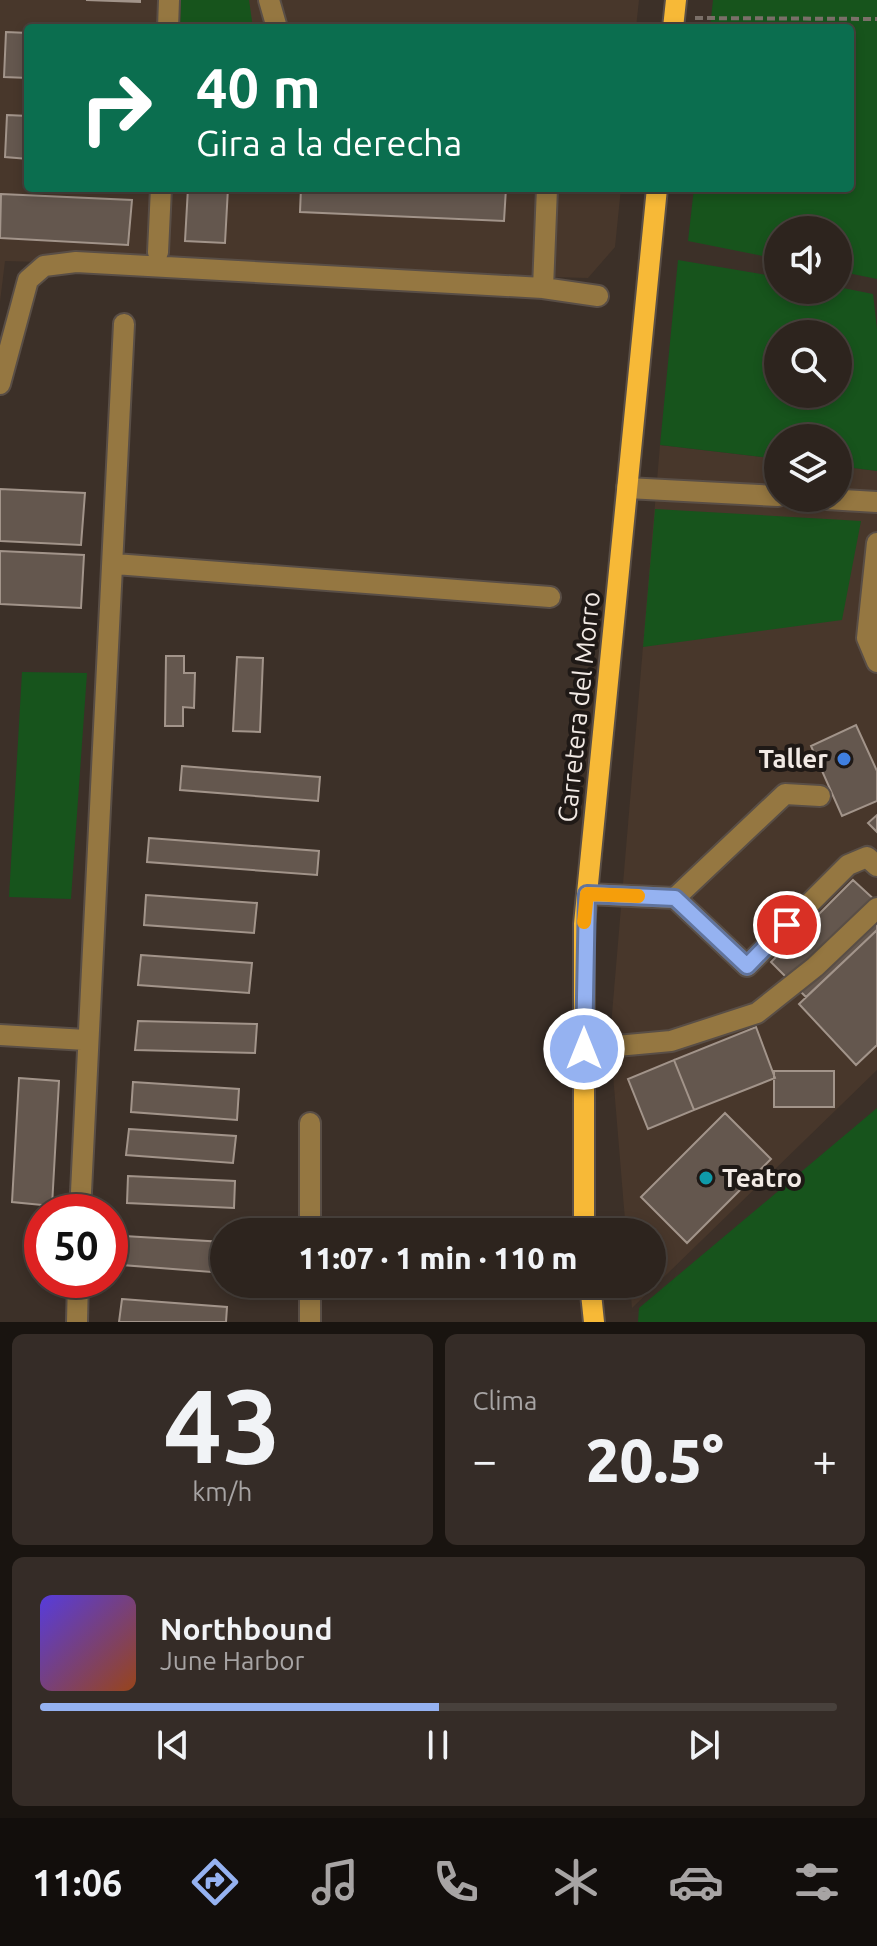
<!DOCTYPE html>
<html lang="es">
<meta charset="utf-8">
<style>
:root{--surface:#2d241e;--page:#352c27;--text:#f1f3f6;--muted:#a7a4a4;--line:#48413c;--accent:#95b2f1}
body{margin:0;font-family:Ubuntu,sans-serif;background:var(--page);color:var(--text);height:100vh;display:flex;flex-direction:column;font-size:30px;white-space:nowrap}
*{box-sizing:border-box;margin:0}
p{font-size:26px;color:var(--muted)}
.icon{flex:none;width:44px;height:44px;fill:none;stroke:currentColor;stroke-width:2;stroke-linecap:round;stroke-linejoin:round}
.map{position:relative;height:1322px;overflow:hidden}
.details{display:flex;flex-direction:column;gap:12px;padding:12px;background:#191410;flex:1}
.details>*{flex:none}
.hud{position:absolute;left:24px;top:24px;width:830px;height:168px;border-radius:8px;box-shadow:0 4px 12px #0003,0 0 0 2px var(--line);background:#0b6e4f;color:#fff;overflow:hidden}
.buttons{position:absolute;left:764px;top:216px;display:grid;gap:16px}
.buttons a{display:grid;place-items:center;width:88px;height:88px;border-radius:50%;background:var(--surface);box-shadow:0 4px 12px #0003,0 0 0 2px var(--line);font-size:40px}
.speed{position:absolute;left:24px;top:1194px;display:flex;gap:16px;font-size:40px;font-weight:700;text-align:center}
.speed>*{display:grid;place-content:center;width:104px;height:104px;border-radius:50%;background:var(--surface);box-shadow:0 4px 12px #0003,0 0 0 2px var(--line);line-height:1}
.speed .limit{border:12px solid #d22;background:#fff;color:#111}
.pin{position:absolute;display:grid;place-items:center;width:68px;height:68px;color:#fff;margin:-34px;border:4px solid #fff;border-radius:50%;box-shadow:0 2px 8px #0007}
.me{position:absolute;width:88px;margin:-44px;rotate:0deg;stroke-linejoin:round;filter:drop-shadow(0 0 6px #0008)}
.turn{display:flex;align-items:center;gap:28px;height:168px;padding:0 40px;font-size:36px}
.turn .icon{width:104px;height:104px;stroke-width:2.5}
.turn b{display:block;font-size:56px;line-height:68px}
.big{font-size:60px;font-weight:800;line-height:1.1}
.details .card{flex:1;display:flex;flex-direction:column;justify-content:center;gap:12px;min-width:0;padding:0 28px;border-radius:12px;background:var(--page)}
.details .dial{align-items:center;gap:0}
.dial b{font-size:104px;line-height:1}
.song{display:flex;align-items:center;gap:24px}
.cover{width:96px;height:96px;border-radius:12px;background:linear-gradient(135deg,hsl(250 70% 55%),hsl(20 70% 35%))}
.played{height:8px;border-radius:4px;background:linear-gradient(90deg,var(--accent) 50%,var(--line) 50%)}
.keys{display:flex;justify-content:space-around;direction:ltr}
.heat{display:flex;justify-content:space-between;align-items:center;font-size:44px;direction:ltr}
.details .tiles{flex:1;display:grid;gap:12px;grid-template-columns:1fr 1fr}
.card:last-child{grid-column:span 2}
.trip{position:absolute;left:210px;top:1218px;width:456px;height:80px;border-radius:40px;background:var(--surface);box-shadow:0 4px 12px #0003,0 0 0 2px var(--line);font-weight:800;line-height:80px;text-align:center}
.tab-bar{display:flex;height:128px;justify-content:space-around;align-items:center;background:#120e0c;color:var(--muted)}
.tab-bar .icon{width:56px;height:56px}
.tab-bar .selected{color:var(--accent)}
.tab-bar b{font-size:36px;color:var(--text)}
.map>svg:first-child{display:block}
</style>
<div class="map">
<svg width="877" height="1322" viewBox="0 0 877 1322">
<rect width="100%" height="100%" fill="#3c3028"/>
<path fill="#48372b" d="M0 0H639L636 28H28V188H621L615 247 588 278 5 261 0 302Z
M660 445 778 459V498H838V466L877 471V1070L632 1308 630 1284H652V1232H626L610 1038Z"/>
<path fill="#17541c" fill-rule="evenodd" d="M181 0H249L253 28H180Z
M713 0H877V279L838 271V230H778V259L688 241 694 188H850V28H710Z
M678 260 778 277V290L838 287 873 294 877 329V471L838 466V438H778V459L660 445ZM838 334V394H778V334Z
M655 509 861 521 842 620 643 647Z
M22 672 87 673 71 899 9 897Z
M877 1108V1322H638L639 1308Z"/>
<path fill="#64574e" stroke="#a2948a" stroke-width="2" d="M86 0H140V2Z
M6 32 28 33V78L4 77Z
M7 115 28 116V159L5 157Z
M188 188H228L225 243 185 241Z
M301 188H506L504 221 300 212Z
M1 194 132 200 128 245 0 238Z
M0 489 85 493 81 545 0 541Z
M0 551 84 555 81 608 0 604Z
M166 656H184V673H195L194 708 183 707V726H165Z
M237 657 263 658 260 732 233 731Z
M856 725 877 771V801L842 816 811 746Z
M182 766 320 777 318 801 180 790Z
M877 815V832L868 823Z
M149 838 319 851 317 875 147 862Z
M853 880 877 902V930L806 997 771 962Z
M146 895 257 903 254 933 144 925Z
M877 930V1045L856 1065 799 1004Z
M141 955 252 963 249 993 138 985Z
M138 1021 257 1024 255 1053 135 1050Z
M756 1027 775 1078 694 1110 674 1060Z
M674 1060 694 1110 648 1129 628 1079Z
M774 1071H834V1107H774Z
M19 1078 59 1081 52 1206 12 1202Z
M133 1082 239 1089 237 1120 131 1112Z
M725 1113 771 1159 687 1243 641 1197Z
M129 1129 236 1136 233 1163 126 1155Z
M128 1176 235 1181 234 1208 127 1203Z
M124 1236 224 1242V1273L122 1265Z
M122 1299 227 1307 226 1322H119Z"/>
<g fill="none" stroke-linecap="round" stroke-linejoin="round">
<g stroke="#594e46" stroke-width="24">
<path id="minor" d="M269 0 277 28
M168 28 169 0
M158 252 161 188
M543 288 547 188
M0 384 28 280 44 266 76 262 543 288 598 296
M627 488 778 496
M809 498 877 502
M877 543 867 638 877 662
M115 564 550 597
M820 796 785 794 675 898 747 966 848 865 867 857 877 866
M587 894 675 898
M0 1035 86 1040
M584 1049 671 1041 757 1013 815 967 877 908
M310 1123V1232
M80 1212 124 324
M310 1284V1322
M77 1322 78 1280"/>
</g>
<g stroke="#594e46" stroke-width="24">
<path id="major" d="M673 28 676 0
M584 1232V924L657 188
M590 1284 594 1322"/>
</g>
<path stroke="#7b7069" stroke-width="4" stroke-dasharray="8 4" stroke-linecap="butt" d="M695 18 877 19"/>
<use href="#minor" stroke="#957741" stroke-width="20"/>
<use href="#major" stroke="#f7b937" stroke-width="20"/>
</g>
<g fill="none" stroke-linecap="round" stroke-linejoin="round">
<g stroke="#61749d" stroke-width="20">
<path id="route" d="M584 1049 587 894 675 898 747 966 787 925"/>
</g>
<use href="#route" stroke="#95b2f1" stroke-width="14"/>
<path stroke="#f59e0b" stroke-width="14" d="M584 922 587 894 638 896"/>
</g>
<circle fill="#3f7fe0" stroke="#1f1916" stroke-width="3" cx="844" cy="759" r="8"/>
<circle fill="#0f9aa8" stroke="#1f1916" stroke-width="3" cx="706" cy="1178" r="8"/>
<g text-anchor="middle" stroke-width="8" stroke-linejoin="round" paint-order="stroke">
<g font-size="26" fill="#f2eae5" stroke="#1f1916">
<text transform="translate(579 707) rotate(-84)" y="9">Carretera del Morro</text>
</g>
<g font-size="26" font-weight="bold" fill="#f2eae5" stroke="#1f1916" text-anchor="end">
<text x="828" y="768">Taller</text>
<text x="722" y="1187" text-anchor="start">Teatro</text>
</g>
</g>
</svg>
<div class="buttons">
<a><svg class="icon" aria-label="sound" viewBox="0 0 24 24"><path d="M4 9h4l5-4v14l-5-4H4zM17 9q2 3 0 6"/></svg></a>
<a><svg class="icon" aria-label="search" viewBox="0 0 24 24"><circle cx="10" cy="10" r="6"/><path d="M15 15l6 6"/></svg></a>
<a><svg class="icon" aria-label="layers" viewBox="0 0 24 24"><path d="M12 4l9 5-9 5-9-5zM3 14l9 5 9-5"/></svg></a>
</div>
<div class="speed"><div class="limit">50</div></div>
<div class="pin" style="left:787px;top:925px;background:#d93025"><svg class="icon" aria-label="arrive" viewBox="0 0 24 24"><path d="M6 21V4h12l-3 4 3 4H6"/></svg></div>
<svg class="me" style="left:584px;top:1049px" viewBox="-20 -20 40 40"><circle r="17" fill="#95b2f1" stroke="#fff" stroke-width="3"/><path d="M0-11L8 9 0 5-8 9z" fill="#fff"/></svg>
<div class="trip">11:07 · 1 min · 110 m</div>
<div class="hud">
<div class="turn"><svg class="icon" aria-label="right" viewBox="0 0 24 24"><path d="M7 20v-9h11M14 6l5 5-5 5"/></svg><div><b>40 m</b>Gira a la derecha</div></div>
</div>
</div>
<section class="details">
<div class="tiles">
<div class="card dial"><b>43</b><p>km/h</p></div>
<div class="card"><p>Clima</p>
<div class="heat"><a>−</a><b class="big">20.5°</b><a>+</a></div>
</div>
<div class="card">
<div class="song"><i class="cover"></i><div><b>Northbound</b><p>June Harbor</p></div></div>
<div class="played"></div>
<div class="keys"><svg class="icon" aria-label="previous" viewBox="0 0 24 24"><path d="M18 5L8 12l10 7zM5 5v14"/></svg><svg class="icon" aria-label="pause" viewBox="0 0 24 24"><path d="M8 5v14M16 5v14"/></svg><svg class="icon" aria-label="next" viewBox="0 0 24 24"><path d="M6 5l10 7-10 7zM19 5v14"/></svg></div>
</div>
</div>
</section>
<nav class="tab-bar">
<b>11:06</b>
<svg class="icon selected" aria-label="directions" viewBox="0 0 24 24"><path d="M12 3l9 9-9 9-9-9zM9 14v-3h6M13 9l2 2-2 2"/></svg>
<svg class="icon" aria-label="music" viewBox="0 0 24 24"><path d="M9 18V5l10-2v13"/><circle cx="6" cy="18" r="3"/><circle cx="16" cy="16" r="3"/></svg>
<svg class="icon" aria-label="phone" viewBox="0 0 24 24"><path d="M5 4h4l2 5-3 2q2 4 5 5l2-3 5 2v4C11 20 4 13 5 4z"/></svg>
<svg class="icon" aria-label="climate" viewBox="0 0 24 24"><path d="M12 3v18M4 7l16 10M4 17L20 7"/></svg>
<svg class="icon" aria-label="car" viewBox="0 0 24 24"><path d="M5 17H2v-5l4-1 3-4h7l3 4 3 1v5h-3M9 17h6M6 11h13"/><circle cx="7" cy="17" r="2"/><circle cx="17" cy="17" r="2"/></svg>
<svg class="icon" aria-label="filters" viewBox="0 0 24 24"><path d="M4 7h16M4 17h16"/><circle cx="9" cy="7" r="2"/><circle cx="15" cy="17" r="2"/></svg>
</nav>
